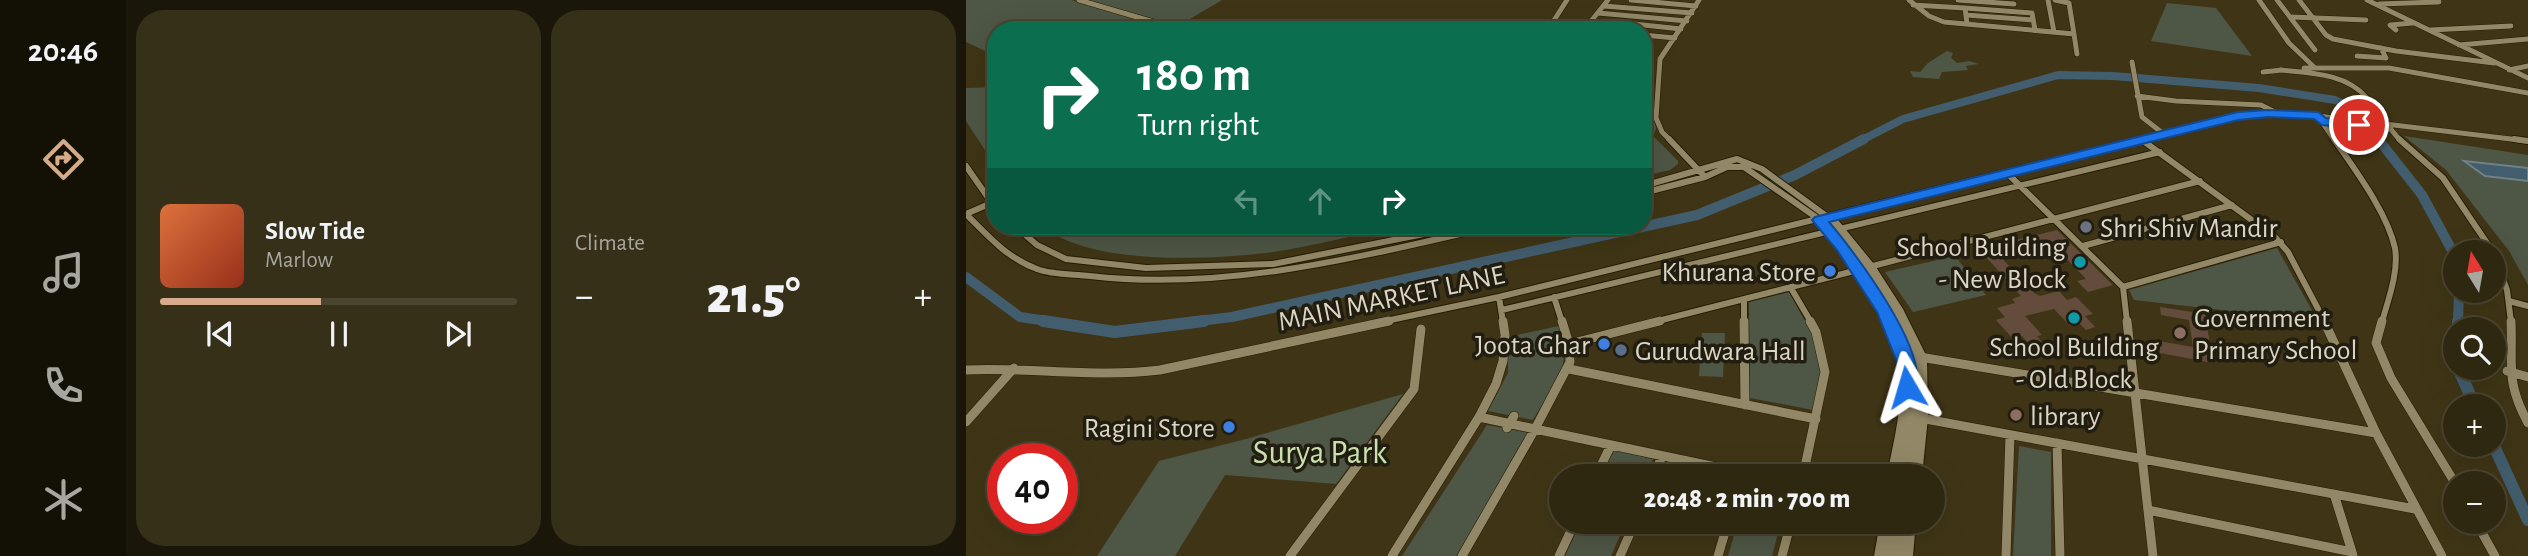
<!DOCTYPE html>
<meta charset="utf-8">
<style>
:root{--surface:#2f2810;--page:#373019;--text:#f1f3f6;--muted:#a7a69f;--line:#4a4430;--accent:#d6ab8b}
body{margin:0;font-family:"Alegreya Sans",sans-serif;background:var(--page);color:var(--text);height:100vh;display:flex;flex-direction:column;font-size:26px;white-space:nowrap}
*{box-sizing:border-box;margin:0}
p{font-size:23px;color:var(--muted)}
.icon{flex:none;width:38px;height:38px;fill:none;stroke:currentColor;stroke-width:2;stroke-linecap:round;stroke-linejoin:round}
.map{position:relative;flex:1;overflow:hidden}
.sheet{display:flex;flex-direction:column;gap:10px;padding:10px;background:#1a1609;width:840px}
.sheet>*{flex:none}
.guide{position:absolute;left:21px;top:21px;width:665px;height:214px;border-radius:28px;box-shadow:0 7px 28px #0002,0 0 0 2px var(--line);background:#0b6e4f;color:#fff;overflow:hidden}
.needle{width:46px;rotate:349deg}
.buttons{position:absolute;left:1477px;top:240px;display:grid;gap:14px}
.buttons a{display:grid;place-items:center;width:63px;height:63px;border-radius:50%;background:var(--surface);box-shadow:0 7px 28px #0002,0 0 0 2px var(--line);font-size:35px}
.speed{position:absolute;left:21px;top:443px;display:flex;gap:14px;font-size:35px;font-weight:700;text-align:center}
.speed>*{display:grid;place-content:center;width:91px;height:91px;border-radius:50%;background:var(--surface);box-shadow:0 7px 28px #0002,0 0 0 2px var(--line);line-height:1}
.speed .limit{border:10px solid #d22;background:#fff;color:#111}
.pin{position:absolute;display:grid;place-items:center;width:60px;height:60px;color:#fff;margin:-30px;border:4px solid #fff;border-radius:50%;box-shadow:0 2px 7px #0007}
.me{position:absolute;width:77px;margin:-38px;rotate:353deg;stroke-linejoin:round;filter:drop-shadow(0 0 5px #0008)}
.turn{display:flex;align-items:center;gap:24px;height:147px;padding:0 35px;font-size:32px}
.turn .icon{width:91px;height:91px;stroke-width:2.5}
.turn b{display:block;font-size:49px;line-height:60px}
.lanes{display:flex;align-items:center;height:66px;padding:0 35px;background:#0003;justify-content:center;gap:35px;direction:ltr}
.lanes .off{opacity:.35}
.big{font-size:52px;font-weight:800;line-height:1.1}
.sheet .widget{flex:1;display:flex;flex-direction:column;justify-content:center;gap:10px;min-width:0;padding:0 24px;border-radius:28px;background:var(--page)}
.song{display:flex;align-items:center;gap:21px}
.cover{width:84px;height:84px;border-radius:10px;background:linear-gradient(135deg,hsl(20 70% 55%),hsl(10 70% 35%))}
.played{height:7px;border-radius:4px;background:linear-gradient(90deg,var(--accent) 45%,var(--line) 45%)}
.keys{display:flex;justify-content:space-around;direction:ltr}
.heat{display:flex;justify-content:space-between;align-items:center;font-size:38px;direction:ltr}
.sheet .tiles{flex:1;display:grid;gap:10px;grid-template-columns:repeat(2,1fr)}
.trip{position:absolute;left:583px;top:464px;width:396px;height:70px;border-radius:35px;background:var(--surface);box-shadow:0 7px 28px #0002,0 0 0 2px var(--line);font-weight:800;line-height:70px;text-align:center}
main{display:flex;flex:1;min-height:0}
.menu{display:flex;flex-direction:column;width:126px;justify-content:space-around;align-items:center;background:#131006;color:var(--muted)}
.menu .icon{width:49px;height:49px}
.menu .on{color:var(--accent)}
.menu b{font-size:32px;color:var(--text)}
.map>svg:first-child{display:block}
</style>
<main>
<nav class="menu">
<b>20:46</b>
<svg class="icon on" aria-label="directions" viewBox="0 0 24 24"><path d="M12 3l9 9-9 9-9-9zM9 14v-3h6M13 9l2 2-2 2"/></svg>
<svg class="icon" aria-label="music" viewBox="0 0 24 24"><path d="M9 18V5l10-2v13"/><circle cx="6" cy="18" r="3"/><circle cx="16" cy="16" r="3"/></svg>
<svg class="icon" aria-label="phone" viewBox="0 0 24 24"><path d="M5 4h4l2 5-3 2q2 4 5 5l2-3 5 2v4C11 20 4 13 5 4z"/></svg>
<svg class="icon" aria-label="climate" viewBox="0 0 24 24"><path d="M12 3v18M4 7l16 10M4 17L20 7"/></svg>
</nav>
<section class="sheet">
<div class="tiles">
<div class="widget">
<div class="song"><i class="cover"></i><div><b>Slow Tide</b><p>Marlow</p></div></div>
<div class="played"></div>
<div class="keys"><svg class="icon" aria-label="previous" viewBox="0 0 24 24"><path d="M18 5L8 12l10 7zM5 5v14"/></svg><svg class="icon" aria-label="pause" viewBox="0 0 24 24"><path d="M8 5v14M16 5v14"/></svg><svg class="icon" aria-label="next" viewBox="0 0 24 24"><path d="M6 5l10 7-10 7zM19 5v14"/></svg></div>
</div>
<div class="widget"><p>Climate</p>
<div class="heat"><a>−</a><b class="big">21.5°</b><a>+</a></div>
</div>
</div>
</section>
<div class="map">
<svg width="1562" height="556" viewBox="0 0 1562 556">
<rect width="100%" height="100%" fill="#3f3516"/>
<path fill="#4e5645" d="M0 0H105L203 29 30 30V56L0 42Z
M122 0H256L212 26Z
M1201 3 1250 8 1286 56 1185 41Z
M289 20 313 23 323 30H230L258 22Z
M981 51 987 53 985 58 991 63 1003 61 1013 64 1000 66 1002 70 976 72 973 79 947 77 944 71 954 72 962 63Z
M683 85 690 129 687 136 712 161V164L704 170 677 176V86Z
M30 87V167L0 121V88Z
M1438 136 1562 155V285L1543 251 1480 170Z
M76 226H433C391 234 349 246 307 252 245 260 125 266 76 226Z
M1311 248 1352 321 1168 300 1163 290Z
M989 256 1020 295 947 312 919 272Z
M823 292 846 334 855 372 847 410 784 398 783 302Z
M593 326C607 369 589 384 567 420L522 411 542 373V337Z
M736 333H759L757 377 733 376Z
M437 394 370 484 259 475 209 556H131L193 461 280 439Z
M521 425 564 433 490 556H436Z
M1053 446 1085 452V556H1047Z
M648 450 687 459 680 476H636Z
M615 522H660L645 556H599Z
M772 522H815L806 556H762Z"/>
<path fill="#425d6d" stroke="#708187" stroke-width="2" d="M1498 161 1562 168V181L1519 176Z"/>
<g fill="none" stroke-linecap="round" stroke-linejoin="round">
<path stroke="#425d6d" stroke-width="8" d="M894 141 937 119 1092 75 1147 76 1293 88 1369 100 1388 109 1413 141"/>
<path stroke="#425d6d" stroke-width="10" d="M1412 139 1456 195 1489 256
M0 277 54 317 88 322
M224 322 266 317 731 215 829 175 898 139
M1492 322 1493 290"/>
<path stroke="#425d6d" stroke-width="12" d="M77 321 149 332 238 321
M1492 329V321
M1492 368 1509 406
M1527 444 1562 520"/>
</g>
<path fill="#634c3b" d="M1091 230 1147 285 1122 292 1111 281 1120 279 1084 242 1033 255 1068 293 1074 296 1093 291 1101 300 1110 297 1127 314 1119 316 1129 327 1120 330 1113 323 1104 326 1088 309 1059 316 1076 335 1071 336 1076 342 1064 346 1056 336 1047 339 1030 320 1039 317 1031 308 1049 303 1046 299 1055 296 1013 249Z
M1194 307 1239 314 1247 363 1194 353 1193 341 1227 347 1223 320 1195 315Z"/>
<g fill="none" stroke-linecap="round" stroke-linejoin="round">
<g stroke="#261c00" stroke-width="6">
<path id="street-far2" d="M113 0 205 27
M601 0 585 25 619 30
M665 0 730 6
M943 0 963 16 978 22 1108 34 1111 54
M992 0 1048 4
M1082 0 1088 32
M1089 0 1103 3 1108 34
M1293 0 1323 43 1348 67
M1311 0 1349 50
M1333 0 1360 35 1367 39 1430 51 1528 63
M1401 0 1562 78
M1413 4 1473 2
M947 5 999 8 1001 24
M638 6 726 13
M999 8 1066 13 1069 30
M632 13 721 21
M1000 15 1067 20
M1326 17 1400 20
M659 23 715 29
M618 30 642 0
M1430 30 1424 25 1447 23
M1464 30 1545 26
M677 35 709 38
M1493 45 1562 39
M1391 56 1420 58 1415 48
M1166 62 1176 117 1199 135
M1338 68H1423L1562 93
M1314 70C1344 73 1380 73 1401 98 1413 112 1422 128 1435 141
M1543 70 1562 66
M1297 72 1316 70
M1171 96 1210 101 1295 105 1313 114
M1352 116 1369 141
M1356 121 1425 129
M705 141 696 132 690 118 694 59 733 0
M1170 141 1272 116 1302 114 1352 116 1562 141"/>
</g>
<g stroke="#261c00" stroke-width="8">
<path id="street-far1" d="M703 139 739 177
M1368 139C1389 170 1421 212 1429 248 1433 272 1422 300 1416 322
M1433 139 1477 178 1527 252
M1548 139 1562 141
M1176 140 1309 237 1322 252 1359 322
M0 166 30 209
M1041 173 1157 287 1161 322
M677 186 771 159 796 169 863 218
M677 193 739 177 761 167H778L854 220
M0 214C22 236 41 258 71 269 86 275 107 274 124 276 261 292 396 256 529 226
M0 214 23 204
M49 226 71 245 100 259 180 268 307 264 498 226
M1117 246 1266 205
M1528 254 1541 290 1545 322
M903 267 1234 181
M1157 287 1315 242
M825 288 845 322
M533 297 537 322
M588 297 596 322
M778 299V322
M1543 301 1562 306
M536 310 1194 152
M415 322 533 297 1177 139
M688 322 892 270"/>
</g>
<g stroke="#261c00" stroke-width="10">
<path id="street" d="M596 321 603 344 604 362 569 429 793 476
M778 321 779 405
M1161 321 1187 556
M1358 321 1410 433 1476 556
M1416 321 1410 343 1425 378 1489 483
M1545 321C1547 365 1539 381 1562 423
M603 344 694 321
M954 357 1410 433
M603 369 850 419
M0 370C65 367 130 378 194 370L423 321
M1541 371 1562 377
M954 418 1449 509
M0 422 48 368
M541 428 548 416
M1091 443 1094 556
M630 476 645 445
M688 476 696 456
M837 476 859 372 850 332 844 321
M1368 494 1387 555
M1182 510 1386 552
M1510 522 1529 556
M324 556 448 389 455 329
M426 556 513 417 530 384 537 361 539 335 537 321
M496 556 569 429 513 417
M593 556 609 522
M654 556 669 522
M752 556 762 522
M816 556 825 522
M1040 556 1044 435"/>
</g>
<g stroke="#261c00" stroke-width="2">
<path id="secondary" d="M863 214 868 215 908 264 937 309 961 357 962 418 956 476H921C926 448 934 419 934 390 935 331 897 286 864 240L871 236 857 218Z
M914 522H950L947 556H908Z"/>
</g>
<use href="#street-far2" stroke="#928766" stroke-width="5"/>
<use href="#street-far1" stroke="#928766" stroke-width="6"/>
<use href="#street" stroke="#928766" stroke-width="9"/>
<use href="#secondary" fill="#928766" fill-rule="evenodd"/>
</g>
<path fill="#1a73e8" stroke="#114b97" stroke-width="2" d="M1302 110 1352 112 1360 118 1393 122 1399 125 1393 129 1356 125 1348 119 1302 117 1272 120 863 222C887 250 968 356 948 392H935L931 362 911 312 871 250 846 220 849 217 1272 112Z"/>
<circle fill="#6b7280" stroke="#211d10" stroke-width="2.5" cx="1120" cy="227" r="7"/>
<g fill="#0f9aa8" stroke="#211d10" stroke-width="2.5">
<circle cx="1114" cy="262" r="7"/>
<circle cx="1108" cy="318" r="7"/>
</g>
<g fill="#3f7fe0" stroke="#211d10" stroke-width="2.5">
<circle cx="864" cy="271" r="7"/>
<circle cx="638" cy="344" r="7"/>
<circle cx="263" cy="427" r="7"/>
</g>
<g fill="#8d6e63" stroke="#211d10" stroke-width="2.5">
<circle cx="1214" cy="333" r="7"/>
<circle cx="1050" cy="415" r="7"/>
</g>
<circle fill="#5c6f8a" stroke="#211d10" stroke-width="2.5" cx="655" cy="350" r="7"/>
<g text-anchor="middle" stroke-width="7" stroke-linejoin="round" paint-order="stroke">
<g font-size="28" fill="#dbd5c3" stroke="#211d10" text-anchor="start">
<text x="1134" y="237">Shri Shiv Mandir</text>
<text x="1100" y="256" text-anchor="end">School Building<tspan x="1100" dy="32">- New Block</tspan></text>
<text x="850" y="281" text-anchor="end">Khurana Store</text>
<text x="1228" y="327">Government<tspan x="1228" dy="32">Primary School</tspan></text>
<text x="624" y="354" text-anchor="end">Joota Ghar</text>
<text x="1108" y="356" text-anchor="middle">School Building<tspan x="1108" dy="32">- Old Block</tspan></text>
<text x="669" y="360">Gurudwara Hall</text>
<text x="1064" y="425">library</text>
<text x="249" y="437" text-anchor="end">Ragini Store</text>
</g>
<g font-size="28" fill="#dbd5c3" stroke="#211d10">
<text transform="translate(425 297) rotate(-12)" y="10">MAIN MARKET LANE</text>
</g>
<g font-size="33" fill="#c8e0ae" stroke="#211d10">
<text x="354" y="463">Surya Park</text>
</g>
</g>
</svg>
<div class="buttons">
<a><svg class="needle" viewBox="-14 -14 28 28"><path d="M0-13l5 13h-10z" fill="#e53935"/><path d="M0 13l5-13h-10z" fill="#a7a69f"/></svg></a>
<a><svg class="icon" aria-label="search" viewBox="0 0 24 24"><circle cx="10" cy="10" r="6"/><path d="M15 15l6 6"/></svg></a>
<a>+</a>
<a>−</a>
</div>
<div class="speed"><div class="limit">40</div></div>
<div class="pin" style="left:1393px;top:125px;background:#d93025"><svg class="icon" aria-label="arrive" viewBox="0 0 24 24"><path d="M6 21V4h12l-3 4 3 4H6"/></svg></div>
<svg class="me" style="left:941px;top:387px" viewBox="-20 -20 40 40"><path d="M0-17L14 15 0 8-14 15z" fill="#1a73e8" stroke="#fff" stroke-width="4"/></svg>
<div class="trip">20:48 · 2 min · 700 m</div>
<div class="guide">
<div class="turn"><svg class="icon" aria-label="right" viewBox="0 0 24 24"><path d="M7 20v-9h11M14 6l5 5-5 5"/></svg><div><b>180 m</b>Turn right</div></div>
<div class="lanes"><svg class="icon off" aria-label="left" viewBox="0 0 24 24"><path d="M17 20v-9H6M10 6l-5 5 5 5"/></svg><svg class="icon off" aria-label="ahead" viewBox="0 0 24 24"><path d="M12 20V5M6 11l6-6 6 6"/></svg><svg class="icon" aria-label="right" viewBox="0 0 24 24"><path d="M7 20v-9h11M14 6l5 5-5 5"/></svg></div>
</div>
</div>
</main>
